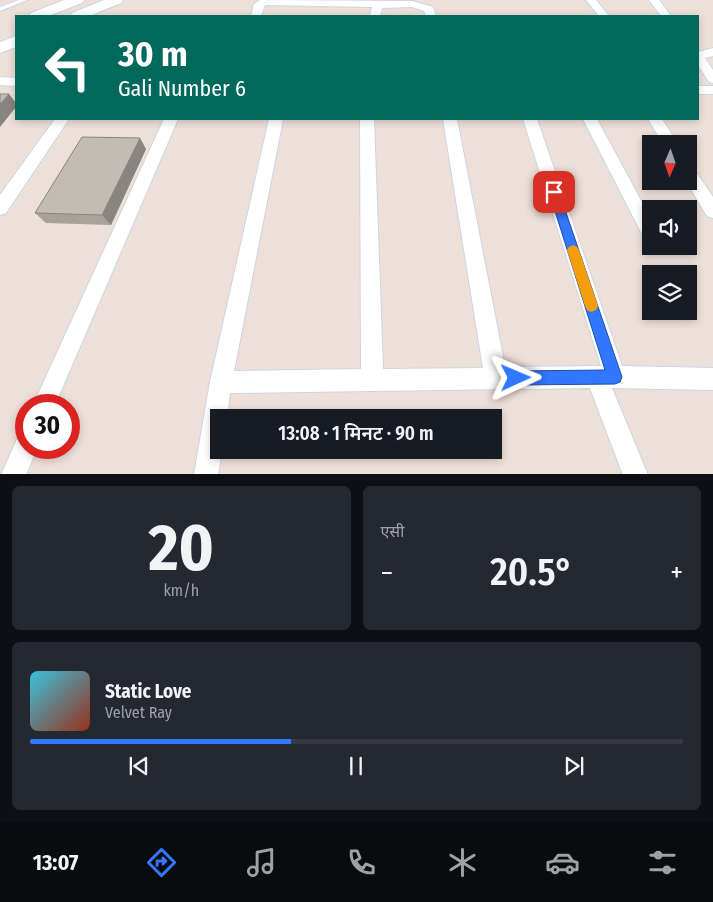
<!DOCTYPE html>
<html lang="hi">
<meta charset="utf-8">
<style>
:root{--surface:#171b24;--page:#242831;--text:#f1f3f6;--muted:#9ea1a6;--line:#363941;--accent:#3277ff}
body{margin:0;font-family:"Fira Sans Condensed","Noto Sans Devanagari",sans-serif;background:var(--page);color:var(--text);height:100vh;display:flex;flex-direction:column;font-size:19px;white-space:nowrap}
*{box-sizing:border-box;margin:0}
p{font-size:16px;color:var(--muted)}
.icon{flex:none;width:28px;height:28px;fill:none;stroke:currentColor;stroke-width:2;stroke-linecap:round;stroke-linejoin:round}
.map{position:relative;height:474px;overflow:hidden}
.panel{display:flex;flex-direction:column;gap:12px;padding:12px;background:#0d0f14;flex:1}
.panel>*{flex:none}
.top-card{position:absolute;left:15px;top:15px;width:684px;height:105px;border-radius:0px;box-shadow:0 2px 8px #0003;background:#00695c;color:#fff;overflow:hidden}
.needle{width:32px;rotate:182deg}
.controls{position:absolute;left:642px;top:135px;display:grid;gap:10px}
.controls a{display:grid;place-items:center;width:55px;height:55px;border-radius:0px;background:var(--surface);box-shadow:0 2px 8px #0003;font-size:25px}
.speed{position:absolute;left:15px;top:394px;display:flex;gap:10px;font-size:25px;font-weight:700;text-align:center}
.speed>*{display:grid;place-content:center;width:65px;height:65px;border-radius:50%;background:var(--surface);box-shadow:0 2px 8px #0003;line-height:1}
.speed .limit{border:8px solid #d22;background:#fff;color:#111}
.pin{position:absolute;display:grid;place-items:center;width:42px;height:42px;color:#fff;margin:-21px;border-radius:10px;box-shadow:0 2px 8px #0006}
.me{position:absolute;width:55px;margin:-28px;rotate:89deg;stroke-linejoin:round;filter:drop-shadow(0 0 4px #0008)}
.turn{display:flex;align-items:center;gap:18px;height:105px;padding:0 20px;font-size:22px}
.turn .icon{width:65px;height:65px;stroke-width:2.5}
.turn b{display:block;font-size:35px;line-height:42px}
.big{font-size:38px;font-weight:600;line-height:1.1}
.panel .card{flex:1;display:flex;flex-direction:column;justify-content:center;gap:8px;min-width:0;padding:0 18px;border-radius:8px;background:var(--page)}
.panel .dial{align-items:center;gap:0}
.dial b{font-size:65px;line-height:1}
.song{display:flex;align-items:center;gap:15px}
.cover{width:60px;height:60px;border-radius:8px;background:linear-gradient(135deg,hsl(190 70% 55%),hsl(10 70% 35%))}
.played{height:5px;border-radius:2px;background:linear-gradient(90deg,var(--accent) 40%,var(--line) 40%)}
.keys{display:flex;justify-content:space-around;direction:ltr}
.heat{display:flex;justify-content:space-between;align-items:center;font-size:28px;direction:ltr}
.panel .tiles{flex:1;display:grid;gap:12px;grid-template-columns:1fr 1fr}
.card:last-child{grid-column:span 2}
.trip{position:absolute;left:210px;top:409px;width:292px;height:50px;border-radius:0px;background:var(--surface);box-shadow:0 2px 8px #0003;font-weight:600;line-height:50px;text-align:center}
.tab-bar{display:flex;height:80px;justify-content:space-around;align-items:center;background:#090b0e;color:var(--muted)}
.tab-bar .icon{width:35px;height:35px}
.tab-bar .selected{color:var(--accent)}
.tab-bar b{font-size:22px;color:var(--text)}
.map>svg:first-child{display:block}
</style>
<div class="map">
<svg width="713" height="475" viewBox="0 0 713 475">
<rect width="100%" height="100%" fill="#ede0d8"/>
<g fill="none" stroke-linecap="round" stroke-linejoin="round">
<g stroke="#cdd4e3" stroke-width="2">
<path id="lane" d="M19 0H27L0 11V7Z"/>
</g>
<g stroke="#cdd4e3" stroke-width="2">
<path id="street" d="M260 0 412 1 433 7 436 16H426L424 11 412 7 382 8 380 16H370L372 7 265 5 261 16H251L254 4Z
M586 0H596L609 16H599Z
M649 0H659L671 16H661Z
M713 48V56L705 58 713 70V83L709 82 698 65V52Z
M0 77 16 78V86L0 85Z
M698 86H713V94H698Z
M55 119H69L6 213 0 215V195Z
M164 119H178L55 405H33Z
M269 119H283L234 371 361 369 360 119H374L383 369 483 368 443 119H457L505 367 601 366 523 119H537L622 366 713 368V390L612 388 648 475H623L590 388 230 393 227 418H219V450H222L218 475H194L210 382Z
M583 119H597L651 219V242L645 240Z
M648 119H662L678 144H663Z
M689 167 694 169 713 197V218L707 216 686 181H689Z
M26 433V448H37L26 475H1L18 437Z"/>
</g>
<g stroke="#cdd4e3" stroke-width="2">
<path id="secondary" d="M64 0H84L82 3 48 16H29L31 13Z
M104 0H123L121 3 89 16H70L72 13Z
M16 36V47L0 53V42Z"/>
</g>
<use href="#lane" fill="#fff" fill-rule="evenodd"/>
<use href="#street" fill="#fff" fill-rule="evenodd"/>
<use href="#secondary" fill="#fff" fill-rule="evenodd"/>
</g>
<path fill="#a8a29b" d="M146 149 111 225 46 223 35 213Z"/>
<path fill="#88847e" d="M9 94 16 103V107L0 127V104Z
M140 138 146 149 111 225 102 215Z"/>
<path fill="#c3bcb4" stroke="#88847e" d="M0 94H9L0 104Z
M82 137 140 138 102 215 35 213Z"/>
<path fill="#3277ff" stroke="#204da6" d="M554 188 559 192 622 377 620 382 615 384 516 385 511 383 509 378 511 373 516 371 605 370 549 192Z"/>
<path fill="#f59e0b" d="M573 245 577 247 579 250 598 306 596 310 591 312 587 310 585 306 567 250 569 247Z"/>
</svg>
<div class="controls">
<a><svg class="needle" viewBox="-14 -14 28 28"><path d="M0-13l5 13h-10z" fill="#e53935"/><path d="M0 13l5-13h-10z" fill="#9ea1a6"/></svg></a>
<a><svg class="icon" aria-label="sound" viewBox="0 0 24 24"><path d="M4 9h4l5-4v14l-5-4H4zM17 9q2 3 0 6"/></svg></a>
<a><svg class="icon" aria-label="layers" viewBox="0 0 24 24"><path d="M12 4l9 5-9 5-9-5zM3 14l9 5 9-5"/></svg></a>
</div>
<div class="speed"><div class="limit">30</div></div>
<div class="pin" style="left:554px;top:192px;background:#d93025"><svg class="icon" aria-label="arrive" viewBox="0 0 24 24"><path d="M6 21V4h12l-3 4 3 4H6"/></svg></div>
<svg class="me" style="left:516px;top:378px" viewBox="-20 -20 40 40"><path d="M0-17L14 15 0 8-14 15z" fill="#3277ff" stroke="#fff" stroke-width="4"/></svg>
<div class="trip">13:08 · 1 मिनट · 90 m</div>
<div class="top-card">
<div class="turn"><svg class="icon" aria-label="left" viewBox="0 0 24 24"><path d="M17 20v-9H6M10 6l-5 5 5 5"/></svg><div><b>30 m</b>Gali Number 6</div></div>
</div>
</div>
<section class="panel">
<div class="tiles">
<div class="card dial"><b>20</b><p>km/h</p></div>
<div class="card"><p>एसी</p>
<div class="heat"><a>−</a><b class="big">20.5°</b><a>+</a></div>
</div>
<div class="card">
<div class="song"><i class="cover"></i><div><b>Static Love</b><p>Velvet Ray</p></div></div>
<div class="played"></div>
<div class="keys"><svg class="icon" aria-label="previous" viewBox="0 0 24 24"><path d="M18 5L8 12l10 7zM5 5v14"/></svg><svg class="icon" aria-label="pause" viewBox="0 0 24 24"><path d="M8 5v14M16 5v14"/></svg><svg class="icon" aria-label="next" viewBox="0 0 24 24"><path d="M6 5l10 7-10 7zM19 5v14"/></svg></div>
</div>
</div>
</section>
<nav class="tab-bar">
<b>13:07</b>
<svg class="icon selected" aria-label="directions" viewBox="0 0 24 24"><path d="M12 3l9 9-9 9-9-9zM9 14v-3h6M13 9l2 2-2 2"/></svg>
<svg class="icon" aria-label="music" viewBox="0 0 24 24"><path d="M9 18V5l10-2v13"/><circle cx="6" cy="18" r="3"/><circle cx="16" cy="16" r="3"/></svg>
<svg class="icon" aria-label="phone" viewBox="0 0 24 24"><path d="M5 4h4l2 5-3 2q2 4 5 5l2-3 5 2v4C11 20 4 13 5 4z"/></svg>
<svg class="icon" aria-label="climate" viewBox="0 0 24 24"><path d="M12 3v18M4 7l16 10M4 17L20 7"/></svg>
<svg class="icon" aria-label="car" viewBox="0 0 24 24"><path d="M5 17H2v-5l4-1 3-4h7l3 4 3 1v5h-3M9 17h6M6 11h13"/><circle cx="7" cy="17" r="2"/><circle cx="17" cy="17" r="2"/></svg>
<svg class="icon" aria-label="filters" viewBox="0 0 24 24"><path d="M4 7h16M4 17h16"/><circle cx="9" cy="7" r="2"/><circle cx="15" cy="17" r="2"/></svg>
</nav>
